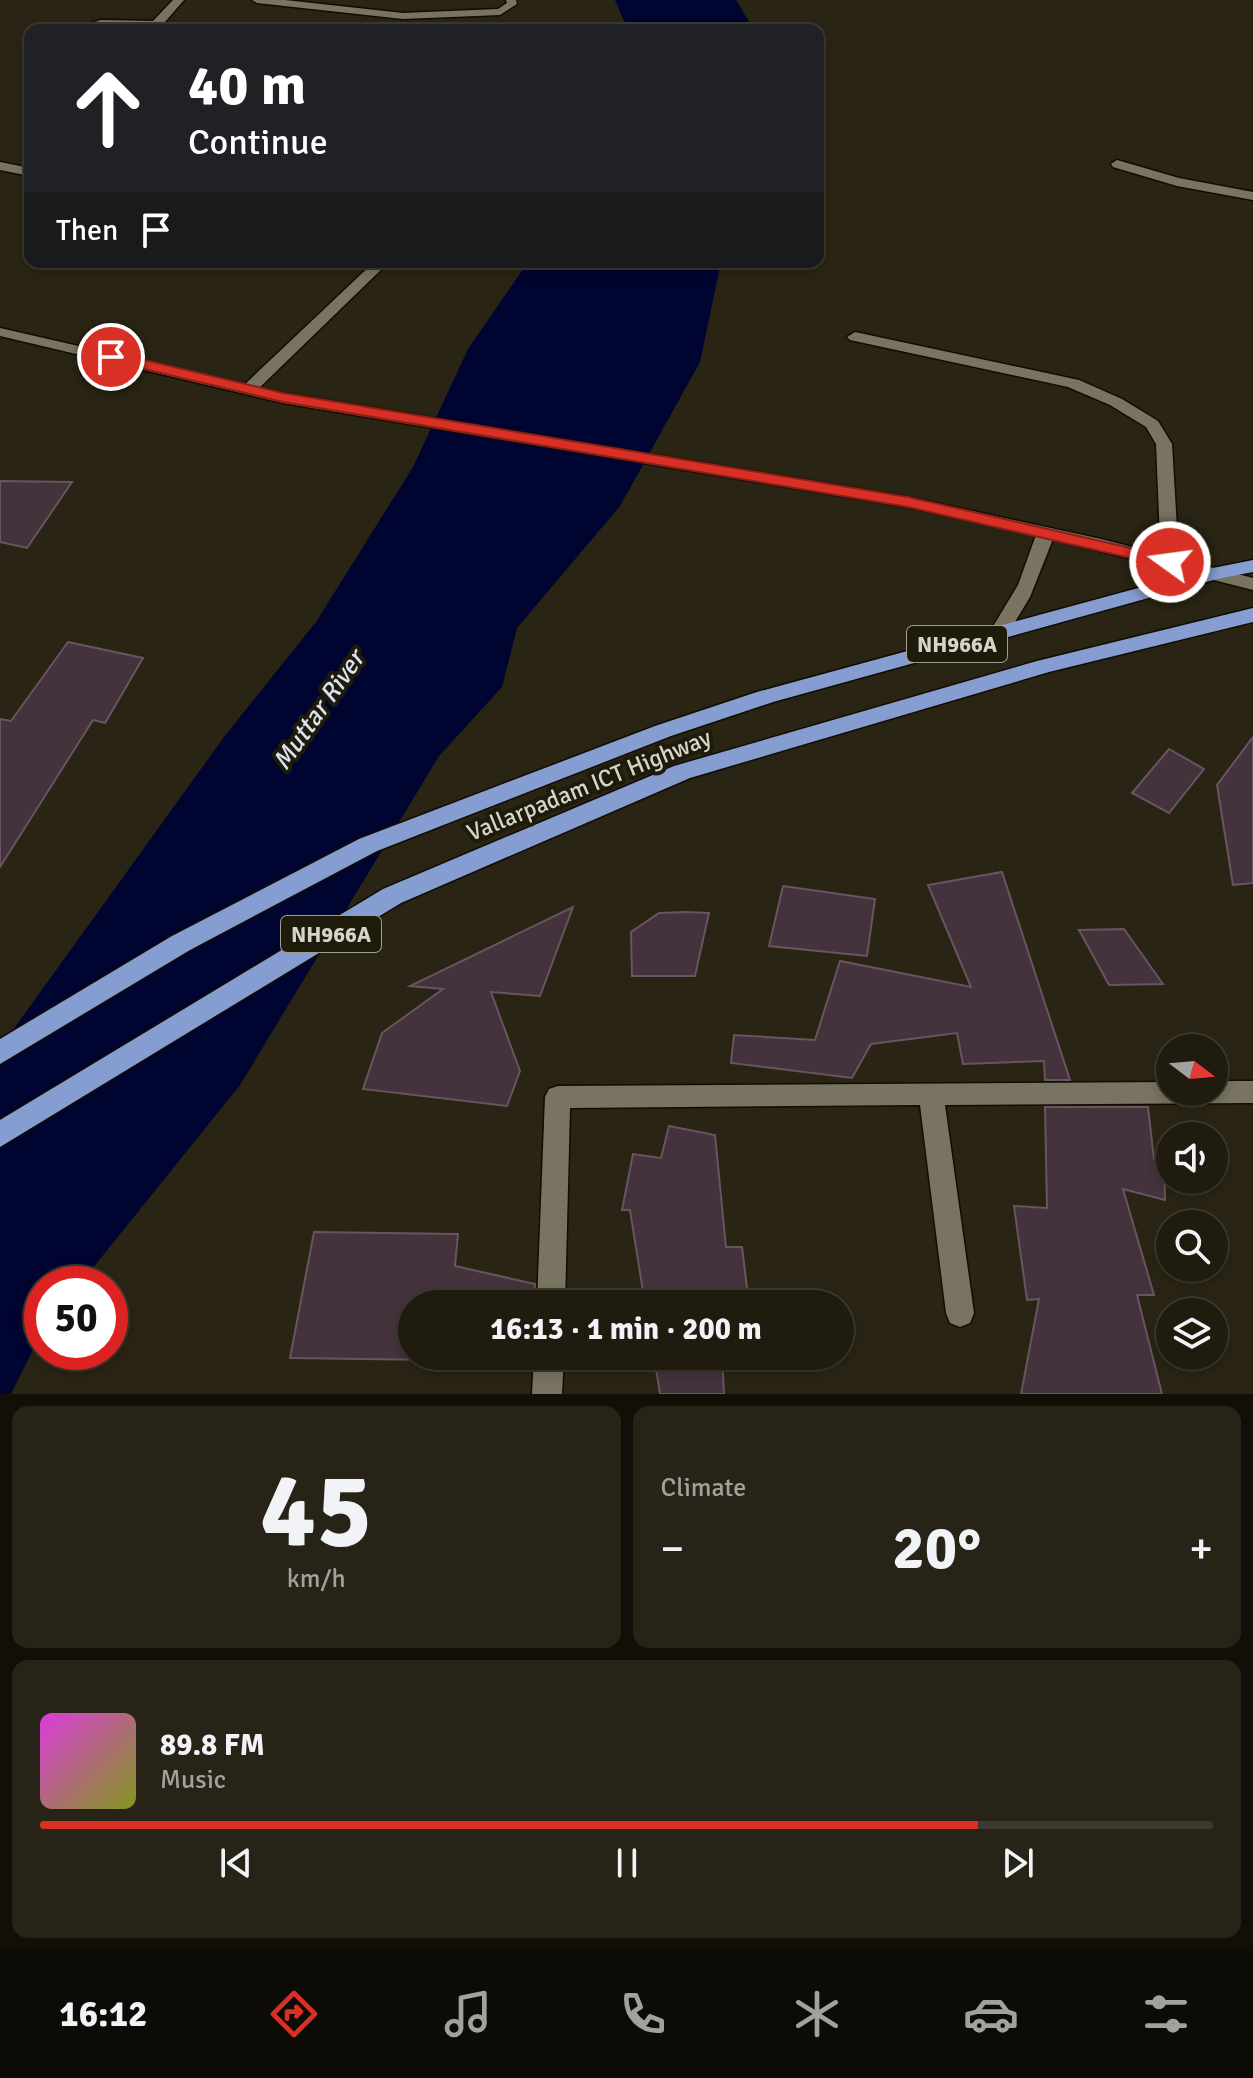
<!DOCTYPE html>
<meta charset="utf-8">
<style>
:root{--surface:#1f1b0e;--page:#272417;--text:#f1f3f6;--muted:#a1a19e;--line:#3c392e;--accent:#d93025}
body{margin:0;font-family:Signika,sans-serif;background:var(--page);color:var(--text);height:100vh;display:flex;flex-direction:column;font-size:30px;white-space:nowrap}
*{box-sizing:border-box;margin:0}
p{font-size:26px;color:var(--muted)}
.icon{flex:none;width:44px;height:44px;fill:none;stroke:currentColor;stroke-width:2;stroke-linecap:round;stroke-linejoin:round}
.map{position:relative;height:1394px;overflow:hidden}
.sheet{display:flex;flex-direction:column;gap:12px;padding:12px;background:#110f08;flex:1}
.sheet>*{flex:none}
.top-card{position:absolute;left:24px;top:24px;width:800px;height:244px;border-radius:16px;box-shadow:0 4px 12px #0003,0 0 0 2px var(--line);background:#202124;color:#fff;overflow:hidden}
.needle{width:52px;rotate:106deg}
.fabs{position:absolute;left:1156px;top:1034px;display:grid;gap:16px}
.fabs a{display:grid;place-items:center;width:72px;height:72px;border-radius:50%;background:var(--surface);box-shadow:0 4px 12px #0003,0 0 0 2px var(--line);font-size:40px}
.speed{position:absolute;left:24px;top:1266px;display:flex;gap:16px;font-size:40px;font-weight:700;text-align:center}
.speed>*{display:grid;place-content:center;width:104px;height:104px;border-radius:50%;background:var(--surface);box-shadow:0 4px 12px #0003,0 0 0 2px var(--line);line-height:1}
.speed .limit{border:12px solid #d22;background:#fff;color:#111}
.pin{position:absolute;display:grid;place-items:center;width:68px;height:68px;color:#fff;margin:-34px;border:4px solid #fff;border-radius:50%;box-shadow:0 2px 8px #0007}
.me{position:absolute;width:88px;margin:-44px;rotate:284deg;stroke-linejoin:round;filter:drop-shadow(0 0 6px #0008)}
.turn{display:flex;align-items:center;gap:28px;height:168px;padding:0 32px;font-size:36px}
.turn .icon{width:104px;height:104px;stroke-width:2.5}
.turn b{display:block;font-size:56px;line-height:68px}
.then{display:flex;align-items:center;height:76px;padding:0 32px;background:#0003;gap:16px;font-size:30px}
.big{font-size:60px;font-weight:700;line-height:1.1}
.sheet .card{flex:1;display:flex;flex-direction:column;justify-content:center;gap:12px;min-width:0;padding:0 28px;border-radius:16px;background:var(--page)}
.sheet .dial{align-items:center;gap:0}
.dial b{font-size:104px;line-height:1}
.song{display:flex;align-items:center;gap:24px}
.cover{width:96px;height:96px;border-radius:12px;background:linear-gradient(135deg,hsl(300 70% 55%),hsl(70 70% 35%))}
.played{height:8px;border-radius:4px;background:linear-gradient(90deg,var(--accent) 80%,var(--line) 80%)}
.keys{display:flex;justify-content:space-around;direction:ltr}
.heat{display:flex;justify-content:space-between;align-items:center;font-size:44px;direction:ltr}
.sheet .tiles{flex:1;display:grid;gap:12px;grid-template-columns:1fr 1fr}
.card:last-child{grid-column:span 2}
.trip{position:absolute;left:398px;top:1290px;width:456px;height:80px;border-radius:40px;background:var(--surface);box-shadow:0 4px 12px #0003,0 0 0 2px var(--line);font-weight:700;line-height:80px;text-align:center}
.dock{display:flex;height:128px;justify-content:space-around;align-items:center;background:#0c0b06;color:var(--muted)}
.dock .icon{width:56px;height:56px}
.dock .selected{color:var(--accent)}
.dock b{font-size:36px;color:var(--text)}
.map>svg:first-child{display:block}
</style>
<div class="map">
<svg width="1253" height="1394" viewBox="0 0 1253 1394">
<rect width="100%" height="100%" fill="#292413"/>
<path fill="#000430" d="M615 0H736L754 30H628Z
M528 262H721L700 362 620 506 517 628 502 687 439 756 240 1085 80 1284H42V1332L11 1394H0V1048L224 737 316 622 413 467 468 349Z"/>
<path fill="#44323c" stroke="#67555f" stroke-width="2" d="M0 481 72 482 27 548 0 542Z
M68 642 143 658 105 723 93 720 0 867V719L11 721Z
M1253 737V883L1233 885 1217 785Z
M1169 749 1204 769 1169 813 1132 793Z
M1002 872 1070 1080H1045L1044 1061 963 1064 957 1033 871 1044 852 1078 731 1063 734 1035 815 1040 840 961 971 987 928 885Z
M783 886 875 899 867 956 769 946Z
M573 907 540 996 491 992 520 1071 507 1106 363 1089 382 1033 443 989 410 986Z
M686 912 709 913 695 976H632L631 932 659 913Z
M1124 929 1163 984 1109 985 1079 930Z
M1045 1107H1148L1154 1159 1164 1163 1165 1200 1123 1189 1154 1295H1137L1162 1394H1021L1039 1299 1027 1300 1014 1206 1047 1208Z
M669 1126 715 1135 726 1247H742L749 1304H645L630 1210H622L633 1154 661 1158Z
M314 1232 458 1234 455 1266 535 1284 534 1304H412V1356H437L435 1360 290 1358Z
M654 1356H722L724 1394H660Z"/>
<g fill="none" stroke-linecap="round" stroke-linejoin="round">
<g stroke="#120d01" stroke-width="3">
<path id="service" d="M1117 160 1179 178 1253 192V200L1177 186 1113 167 1111 164Z"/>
</g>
<g stroke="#120d01" stroke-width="3">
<path id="minor" d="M173 0H184L164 23 203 30 117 25 68 30 101 20 153 21Z
M252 0H285L403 13 498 9 507 3 506 0H516L517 4 500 15 403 19 257 3Z
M0 162 30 168V176L0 170Z
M374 262H389L256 391H244V385Z
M855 332 1079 380 1122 399 1158 421 1172 444 1179 562 1176 566 1170 568 1161 562 1156 444 1146 427 1110 405 1068 387 850 340 847 337Z
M1214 1081H1253V1103L945 1105 974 1313 970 1323 960 1327 950 1323 946 1313 920 1105 570 1108 565 1304H537L545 1097 549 1089 558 1086 1170 1082V1092H1214Z
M534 1356H564L562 1394H532Z"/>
</g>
<g stroke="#120d01" stroke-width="3">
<path id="secondary" d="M0 328 283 393 908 497 1101 539 1253 578V590L1053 539 1030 597 1006 637 999 639 989 633 1018 585 1036 535 908 507 283 403 0 336Z"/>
</g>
<g stroke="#120d01" stroke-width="3">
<path id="trunk" d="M1253 560V572L1217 579 773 702 671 736 377 851 190 950 0 1064V1039L172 936 359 839 655 726 757 692 1208 569Z
M1253 608V622L1049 672 690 778 401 903 0 1147V1120L383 889 674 766 1037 661Z"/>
</g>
<use href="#service" fill="#797461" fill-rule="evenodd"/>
<use href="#minor" fill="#797461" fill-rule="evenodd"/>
<use href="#secondary" fill="#797461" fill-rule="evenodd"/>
<use href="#trunk" fill="#869dd1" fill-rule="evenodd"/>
</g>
<path fill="#d93025" stroke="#8d1f18" stroke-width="2" d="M111 352 283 393 908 497 1170 557 1178 562 1170 567 908 507 283 402 106 360V354Z"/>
<g text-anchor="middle" stroke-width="8" stroke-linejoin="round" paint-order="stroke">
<g fill="#1f1b0a" stroke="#a09c90" stroke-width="2">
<rect x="907" y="626" width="100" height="36" rx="6"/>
<rect x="281" y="916" width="100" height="36" rx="6"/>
</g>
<g font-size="22" font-weight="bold" fill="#d7d4c9">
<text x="957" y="652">NH966A</text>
<text x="331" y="942">NH966A</text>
</g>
<g font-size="24" fill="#d7d4c9" stroke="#1f1b0a">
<text transform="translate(589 785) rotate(-22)" y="8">Vallarpadam ICT Highway</text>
</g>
<g font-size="26" font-style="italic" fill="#d9e2f2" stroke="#1f1b0a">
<text transform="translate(318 710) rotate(-55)" y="9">Muttar River</text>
</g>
</g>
</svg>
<div class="fabs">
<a><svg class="needle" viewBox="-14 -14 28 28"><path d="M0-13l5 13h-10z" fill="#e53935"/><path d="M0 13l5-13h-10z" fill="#a1a19e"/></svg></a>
<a><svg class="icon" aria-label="sound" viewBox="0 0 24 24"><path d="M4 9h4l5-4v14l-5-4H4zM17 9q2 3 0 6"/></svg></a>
<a><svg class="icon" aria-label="search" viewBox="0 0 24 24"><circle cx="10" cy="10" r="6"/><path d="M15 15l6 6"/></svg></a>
<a><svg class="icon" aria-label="layers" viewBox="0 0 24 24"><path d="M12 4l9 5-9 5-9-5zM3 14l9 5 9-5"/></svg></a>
</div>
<div class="speed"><div class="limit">50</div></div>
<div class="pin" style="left:111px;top:357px;background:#d93025"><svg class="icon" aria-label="arrive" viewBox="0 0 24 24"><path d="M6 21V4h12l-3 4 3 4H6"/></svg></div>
<svg class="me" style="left:1170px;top:562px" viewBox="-20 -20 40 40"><circle r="17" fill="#d93025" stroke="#fff" stroke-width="3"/><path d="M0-11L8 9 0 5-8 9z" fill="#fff"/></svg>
<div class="trip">16:13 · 1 min · 200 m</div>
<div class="top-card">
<div class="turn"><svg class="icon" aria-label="ahead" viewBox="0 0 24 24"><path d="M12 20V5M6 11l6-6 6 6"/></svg><div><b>40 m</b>Continue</div></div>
<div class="then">Then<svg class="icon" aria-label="arrive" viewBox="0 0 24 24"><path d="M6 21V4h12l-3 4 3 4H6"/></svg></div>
</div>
</div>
<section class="sheet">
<div class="tiles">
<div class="card dial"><b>45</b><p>km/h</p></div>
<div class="card"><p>Climate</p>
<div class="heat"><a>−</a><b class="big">20°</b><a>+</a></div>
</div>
<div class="card">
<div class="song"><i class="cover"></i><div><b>89.8 FM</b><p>Music</p></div></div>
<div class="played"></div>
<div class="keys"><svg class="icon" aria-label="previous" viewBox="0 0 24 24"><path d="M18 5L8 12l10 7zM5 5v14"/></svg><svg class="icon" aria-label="pause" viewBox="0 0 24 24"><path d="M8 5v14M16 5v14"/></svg><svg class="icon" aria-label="next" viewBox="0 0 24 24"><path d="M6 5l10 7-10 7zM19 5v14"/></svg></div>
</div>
</div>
</section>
<nav class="dock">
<b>16:12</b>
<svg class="icon selected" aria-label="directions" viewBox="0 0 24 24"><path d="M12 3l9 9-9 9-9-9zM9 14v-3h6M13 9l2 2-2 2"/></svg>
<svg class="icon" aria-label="music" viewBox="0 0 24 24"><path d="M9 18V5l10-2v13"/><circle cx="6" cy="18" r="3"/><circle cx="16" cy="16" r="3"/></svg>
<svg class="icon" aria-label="phone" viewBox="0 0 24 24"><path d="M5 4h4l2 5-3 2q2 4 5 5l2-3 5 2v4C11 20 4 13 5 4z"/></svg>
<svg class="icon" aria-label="climate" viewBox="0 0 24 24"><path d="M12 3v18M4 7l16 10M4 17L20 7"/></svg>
<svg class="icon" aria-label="car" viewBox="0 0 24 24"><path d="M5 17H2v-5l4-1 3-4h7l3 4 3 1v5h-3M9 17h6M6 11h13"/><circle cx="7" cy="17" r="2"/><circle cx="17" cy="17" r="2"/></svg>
<svg class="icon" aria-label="filters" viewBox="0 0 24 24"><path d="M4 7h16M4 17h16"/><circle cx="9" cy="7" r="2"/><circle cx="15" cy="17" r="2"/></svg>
</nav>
